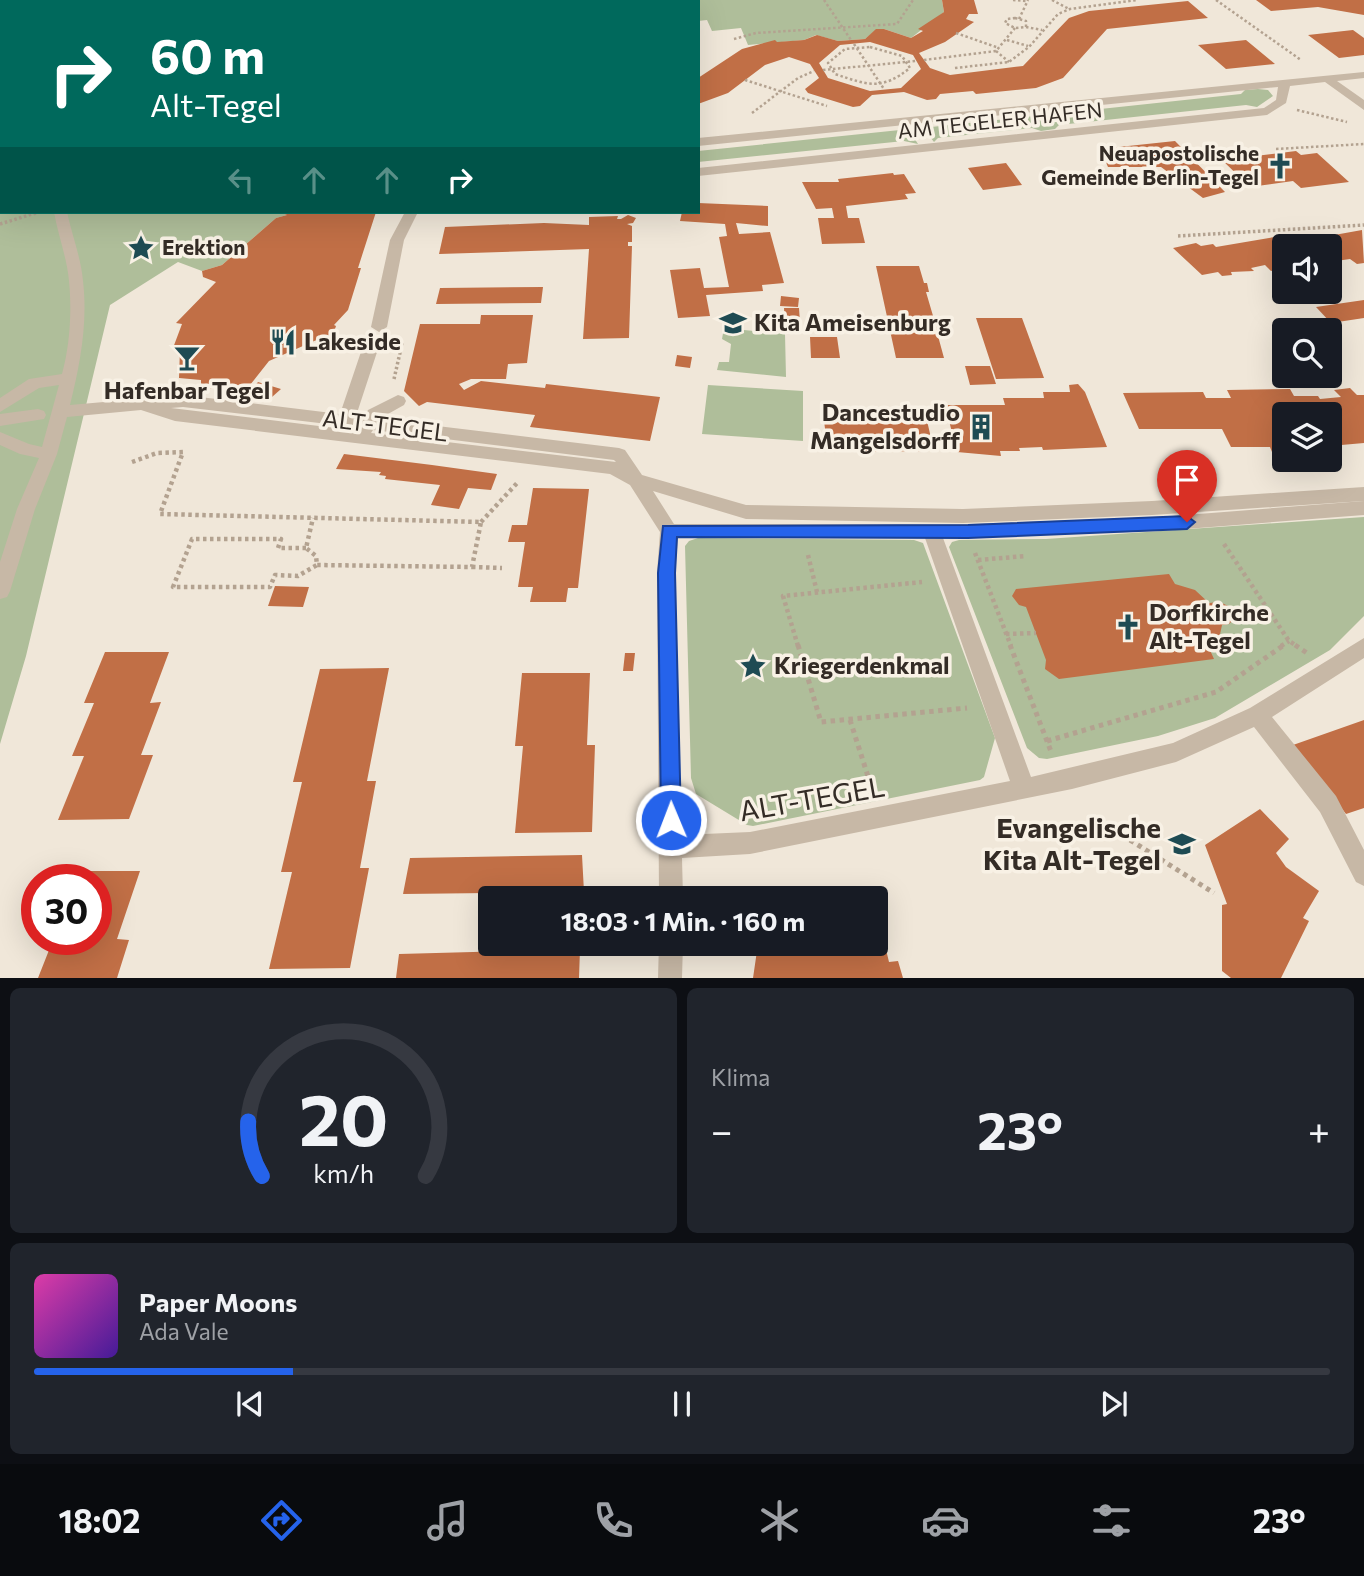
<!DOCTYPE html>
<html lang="de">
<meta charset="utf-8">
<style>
:root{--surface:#171b24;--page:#20242c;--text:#f1f3f6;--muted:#9ea1a6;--line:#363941;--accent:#2563eb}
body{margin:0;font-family:Commissioner,sans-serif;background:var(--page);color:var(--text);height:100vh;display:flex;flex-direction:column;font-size:26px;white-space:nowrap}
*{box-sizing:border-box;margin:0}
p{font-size:23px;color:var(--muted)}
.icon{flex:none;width:38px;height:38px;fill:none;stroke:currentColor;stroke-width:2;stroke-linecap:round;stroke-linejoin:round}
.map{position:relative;height:978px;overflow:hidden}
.details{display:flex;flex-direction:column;gap:10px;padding:10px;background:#0d0f14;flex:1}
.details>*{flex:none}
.banner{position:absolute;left:0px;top:0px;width:700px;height:214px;box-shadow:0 7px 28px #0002;background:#00695c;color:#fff;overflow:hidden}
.fabs{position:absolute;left:1272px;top:234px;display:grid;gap:14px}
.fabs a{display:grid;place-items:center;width:70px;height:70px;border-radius:7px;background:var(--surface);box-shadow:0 7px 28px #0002;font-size:35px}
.speed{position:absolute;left:21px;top:864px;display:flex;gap:14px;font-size:35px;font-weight:700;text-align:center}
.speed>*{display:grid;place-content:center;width:91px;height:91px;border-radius:50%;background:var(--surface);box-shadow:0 7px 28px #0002;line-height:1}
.speed .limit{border:10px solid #d22;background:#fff;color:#111}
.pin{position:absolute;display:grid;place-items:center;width:60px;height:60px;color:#fff;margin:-72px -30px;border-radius:50% 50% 50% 0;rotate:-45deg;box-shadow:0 0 7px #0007}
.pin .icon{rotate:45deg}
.me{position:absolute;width:77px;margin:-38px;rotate:359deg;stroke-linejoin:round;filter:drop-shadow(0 0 5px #0008)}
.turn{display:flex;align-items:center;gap:24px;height:147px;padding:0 35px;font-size:32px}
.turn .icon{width:91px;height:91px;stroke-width:2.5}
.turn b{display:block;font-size:49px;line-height:60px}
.lanes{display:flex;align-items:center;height:66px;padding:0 35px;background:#0003;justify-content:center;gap:35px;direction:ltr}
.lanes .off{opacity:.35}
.big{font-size:52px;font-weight:700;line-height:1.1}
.details .card{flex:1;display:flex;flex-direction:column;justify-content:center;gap:10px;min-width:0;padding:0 24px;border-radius:10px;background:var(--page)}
.details .dial{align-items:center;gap:0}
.dial svg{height:182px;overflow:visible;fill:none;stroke:var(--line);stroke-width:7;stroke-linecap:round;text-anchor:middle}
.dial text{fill:var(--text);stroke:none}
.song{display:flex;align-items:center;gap:21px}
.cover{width:84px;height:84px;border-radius:10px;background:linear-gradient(135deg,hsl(320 70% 55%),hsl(260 70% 35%))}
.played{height:7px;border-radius:4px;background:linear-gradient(90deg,var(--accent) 20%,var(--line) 20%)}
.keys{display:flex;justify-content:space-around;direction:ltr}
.heat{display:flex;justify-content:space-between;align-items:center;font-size:38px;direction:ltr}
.details .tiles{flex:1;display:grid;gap:10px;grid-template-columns:1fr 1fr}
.card:last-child{grid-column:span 2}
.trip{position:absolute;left:478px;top:886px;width:410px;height:70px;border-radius:7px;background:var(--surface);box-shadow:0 7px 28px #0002;font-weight:700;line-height:70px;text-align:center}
.dock{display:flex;height:112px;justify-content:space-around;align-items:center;background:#090b0e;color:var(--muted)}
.dock .icon{width:49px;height:49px}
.dock .active{color:var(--accent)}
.dock b{font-size:32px;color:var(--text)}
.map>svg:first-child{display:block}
</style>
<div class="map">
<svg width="1364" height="978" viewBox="0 0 1364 978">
<rect width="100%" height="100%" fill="#f0e7d9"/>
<path fill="#afbe9a" d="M0 0H174L2 2V212H279L287 215 276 218 222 265 202 271 178 262 110 305 26 656 0 744Z
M657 0H942L944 12 911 38 884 29H877L865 39 838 41 816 35 804 40 748 45 741 28 712 31 707 20 698 21V2Z
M1258 89 1268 90 1273 96 1257 107 1246 105 1059 125 1055 129 1041 131 1032 128 938 138 934 142 920 124 931 127 1241 94 1245 90Z
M906 126 917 132 911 133 918 144 904 141 698 162V151L900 130Z
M724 328 785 334 786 377 717 370 719 362H729L731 344 722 339Z
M708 385 803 391V441L702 434Z
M1364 517V616L1330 650 1215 718 1158 736 1047 759 1039 758 1027 748 949 547 952 542 959 540 1046 539Z
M698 538 914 540 923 543 995 738 984 777 980 780 753 826 747 825 696 794 691 778 685 546 689 541Z"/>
<path fill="#c16f46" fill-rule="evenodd" d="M942 0H974L978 14H969L966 19 974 22 945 42 919 53 930 68 950 75 1023 66 1069 18 1089 11 1188 1 1208 18 1107 29 1063 78 1036 88 976 94 973 91 940 94 936 99 927 100 904 92 872 95 860 106 853 107 808 93 805 89 819 78 810 64 789 57 765 65 728 93 698 104V78L742 49 775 40 777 42 804 40 817 35 838 41 865 39 876 29H884L911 38 923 31 918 29 944 12ZM870 42 913 55 921 69 901 88 870 91 828 78 819 63 840 45Z
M1256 0H1364V15L1318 7 1271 11Z
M1353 30 1364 38V55L1339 58 1308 35Z
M1246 40 1275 64 1226 69 1198 45Z
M1175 141 1225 192 1203 198 1161 167H1108L1100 149Z
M1296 151 1301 155 1317 153 1349 182 1301 188 1293 181 1250 187 1222 160Z
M1006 163 1022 185 983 190 968 168Z
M893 173 894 175 904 174 916 193 905 194 908 199 846 206 848 218H859L865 243 822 244 818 218H834L832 208 816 209 802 182H839L838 179Z
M698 203 768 206V226L736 223 739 234 770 232 784 283 762 285 763 291 706 295 710 316 678 318 670 270 700 268 704 288 729 287 719 237 727 236 725 224 680 221 682 212H698Z
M279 212H376L358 268H361L348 310 334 325 336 326 332 338H321L269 361 250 385 254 387 258 382 281 389 272 397 228 387 201 389V380L179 378 180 349 173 348 182 324 176 323 216 282 203 277 202 271 222 265 276 218 287 215Z
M628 215 636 218 633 223 627 224 632 226V242H628V246H632L629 338 583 339 589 249 439 254 445 227 544 223 589 225V217L618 216 617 219H621Z
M1362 230 1364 263 1357 264 1350 259 1336 261 1340 264 1330 266V247H1284V268L1271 271 1265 265 1251 268 1254 271 1231 272 1232 275 1222 276 1218 272 1202 275 1173 248 1196 243 1201 246 1213 244 1216 247 1280 236 1285 240 1298 237 1301 241Z
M876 266H919L924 283H927L929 292H926L936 326H938L941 336H938L944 358H896Z
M543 287 541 303 436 304 440 288Z
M781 296 799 298 798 307 780 306Z
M1364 300V318L1331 323 1316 307Z
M784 308H799L800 323H785Z
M481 315H533L527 363 508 364 506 379H471L459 384 464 390 481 381 545 388 546 384 660 397 650 441 530 427 535 415 427 402 419 406 404 391 420 324H480Z
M976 318H1022L1044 378 996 379Z
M810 337H837L840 358H811Z
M677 355 692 357 690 368 675 366Z
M965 366H990L996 384 970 385Z
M1078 384 1085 392 1107 447 1043 450 1042 447 1019 448 1020 451H1000L1001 456 957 452 945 405H1005L1003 398H1044L1043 392H1070L1069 385Z
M1350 388 1357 395H1364V443L1330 446V415H1284V452H1272L1270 447H1231L1222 429H1139L1123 393 1203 392 1206 398H1231L1227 390 1290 389 1294 396H1318L1320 399 1341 397 1334 390Z
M877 409 878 412H925L934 451 828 452 823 413H865L864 410Z
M344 454 432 465 497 474 491 490 468 488 459 509 431 505 440 485 385 479 386 476 379 475 381 472 336 469Z
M533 488 589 489 578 588H568L566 602H530L533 587H518L525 542H508L512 525H527Z
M1169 574 1175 584 1195 590 1209 603 1220 602 1228 606 1235 618 1229 624 1222 625 1219 639 1209 648 1214 659 1059 679 1045 669 1046 660 1026 607 1019 605 1012 596 1016 589Z
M275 586 309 587 303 607 268 606Z
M105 652H169L150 703 161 702 141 755H153L129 819 58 820 84 756H72L94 703H84Z
M625 653H635L633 671H623Z
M389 668 367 781H376L360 868H369L350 968 269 969 292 872H281L302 782H293L320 669Z
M522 673H590L587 745H595L592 832 515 833 523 746H515Z
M1364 720V808L1346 814 1293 745Z
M1260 809 1289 839 1276 853 1286 867 1319 891 1303 918 1309 921 1281 978H1231L1222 971V905L1227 904 1205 845Z
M582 855 584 892 403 894 410 858Z
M67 871H140L117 939 129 940 117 978H38L53 940H96V880H64Z
M882 933 889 962 898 961 903 978H753L758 944 875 943V935Z
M580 949 579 978H396L399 954Z"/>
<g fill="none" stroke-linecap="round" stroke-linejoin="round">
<path stroke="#b3a290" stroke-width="2.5" stroke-dasharray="2.5 2.5" stroke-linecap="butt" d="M824 0 851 40
M1013 0 1027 1
M1052 0 1069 9
M1216 0 1301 60
M1015 18 1026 21V27L1015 28 1005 23 1007 19Z
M1019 19 1028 0
M1026 27 1042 30
M956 33 999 48
M734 39 756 33 897 24 913 0
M1007 40 1028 46
M854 44 884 89
M870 47 902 56 910 68C881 91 868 85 835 74L828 63 845 49Z
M996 51 1009 62
M924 60 996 51 1015 28
M955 68 1009 62 1029 47 1058 14 1070 9 1137 0
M823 70 916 61
M745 80 827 106
M1297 110 1347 122
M752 113 798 78 814 71
M1276 149 1364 144"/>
<path stroke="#b3a290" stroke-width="3.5" stroke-dasharray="2.5 2.5" stroke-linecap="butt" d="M0 224 39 212
M1178 236 1364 225
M394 379 402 344 396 339"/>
<path stroke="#b3a290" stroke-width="4.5" stroke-dasharray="3.5 3.5" stroke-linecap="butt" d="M132 462 157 453 183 452 160 514 481 522 472 567 317 565 316 556 306 548 313 518
M481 522 519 481
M1224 544 1289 641 1297 646
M306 548H278L281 539H192L173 587H270L275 575 298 576 317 565
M975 553 1011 646
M808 555 817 592
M978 560 1026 556
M472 567 502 568
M1006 634 1036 633
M798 646 783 596 922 582
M1281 646 1289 641"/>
<path stroke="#b3a290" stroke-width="5" stroke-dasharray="4.5 4.5" stroke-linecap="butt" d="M798 645 821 722 967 708
M1010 645 1052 754
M1295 645 1307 653
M850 720 873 792
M1047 741 1216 692 1284 645
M1092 816 1214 893"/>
<path fill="#c7b8a6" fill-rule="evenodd" d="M1364 72V78L1337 81 1364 100V110L1325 82 1290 86 1286 103 1267 115 698 176V168L1264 108 1276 100 1278 87 698 146V138Z
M0 100 2 101V109H0Z
M54 212H67C72 235 81 258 83 281 88 323 80 365 70 405L183 395 340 414 365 340 373 335 381 340 356 416 364 417 368 410 398 395 404 397 406 401 404 405 379 419 619 448 625 450 642 475 746 505 963 509 1152 501 1364 487V501L1152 515 963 523 746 519 653 491 674 524H968L1160 517 1364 501V515L1160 531 943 538 1031 777 1173 743 1250 708 1364 638V658L1272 717 1336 796 1364 850V886L1356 882 1320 812 1254 727 1176 762 1072 789 750 854 682 858 683 898H659L657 573 660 532 630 485 610 474 175 421 141 410 67 417 57 454 35 509 10 591 7 597 0 599V562L17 509 39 458 20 454 0 445V432L29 444 42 447 59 385 39 388 0 412V398L29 379 62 374C70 345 72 311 69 281 67 258 58 235 54 212ZM183 407 336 425 335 428 171 408ZM373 430 614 460 616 462 371 433ZM678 538H925L1010 781 750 832 681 835 675 573Z
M405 212H418L404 240 387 327 379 332 371 327 390 240Z
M38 409 44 411 46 415 44 419 0 426V414Z
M659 943H683L682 978H658Z"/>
</g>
<path fill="#2563eb" stroke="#184099" stroke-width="2" d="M1187 516 1195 522 1187 529 968 538 677 537 675 573 681 820 678 827 671 830 664 827 661 820 658 573 663 526 968 525Z"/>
<defs>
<g id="church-bare" transform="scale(2.1)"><path d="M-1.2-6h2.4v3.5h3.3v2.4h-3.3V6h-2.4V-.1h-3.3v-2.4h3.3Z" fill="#1e4b53" stroke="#f8f1e5" stroke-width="2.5" paint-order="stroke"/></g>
<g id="sight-bare" transform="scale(2.1)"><path d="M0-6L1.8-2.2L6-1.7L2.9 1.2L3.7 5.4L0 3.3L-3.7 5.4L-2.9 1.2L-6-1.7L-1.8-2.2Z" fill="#1e4b53" stroke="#f8f1e5" stroke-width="2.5" paint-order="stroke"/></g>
<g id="school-bare" transform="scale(2.1)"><path d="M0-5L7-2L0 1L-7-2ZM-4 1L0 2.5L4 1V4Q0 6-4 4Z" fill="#1e4b53" stroke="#f8f1e5" stroke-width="2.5" paint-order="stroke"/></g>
<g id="restaurant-bare" transform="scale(2.1)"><path d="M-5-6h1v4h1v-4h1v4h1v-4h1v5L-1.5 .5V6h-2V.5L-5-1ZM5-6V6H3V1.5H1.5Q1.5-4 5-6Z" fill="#1e4b53" stroke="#f8f1e5" stroke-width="2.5" paint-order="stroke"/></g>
<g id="bar-bare" transform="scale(2.1)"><path d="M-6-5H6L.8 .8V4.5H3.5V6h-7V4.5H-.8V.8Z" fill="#1e4b53" stroke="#f8f1e5" stroke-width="2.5" paint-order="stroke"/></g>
<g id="building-bare" transform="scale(2.1)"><path d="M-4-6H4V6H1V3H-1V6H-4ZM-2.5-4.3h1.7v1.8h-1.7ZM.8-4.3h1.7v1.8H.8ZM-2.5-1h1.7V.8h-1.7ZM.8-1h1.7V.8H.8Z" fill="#1e4b53" stroke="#f8f1e5" stroke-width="2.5" paint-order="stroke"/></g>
</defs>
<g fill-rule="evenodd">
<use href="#church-bare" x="1280" y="166"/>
<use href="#sight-bare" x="141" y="248"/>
<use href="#school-bare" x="733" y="323"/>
<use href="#restaurant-bare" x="283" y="342"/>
<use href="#bar-bare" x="187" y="358"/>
<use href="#building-bare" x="981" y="427"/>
<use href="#church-bare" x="1128" y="627"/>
<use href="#sight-bare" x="753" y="666"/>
<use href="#school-bare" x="1182" y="844"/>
</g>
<g text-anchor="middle" stroke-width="7" stroke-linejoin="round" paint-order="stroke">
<g font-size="21" fill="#342c26" stroke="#f8f1e5">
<text transform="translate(1000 121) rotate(-6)" y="7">AM TEGELER HAFEN</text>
</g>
<g font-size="21" font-weight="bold" fill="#342c26" stroke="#f8f1e5" text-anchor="end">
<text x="1259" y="161">Neuapostolische<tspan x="1259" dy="24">Gemeinde Berlin-Tegel</tspan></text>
<text x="162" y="255" text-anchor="start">Erektion</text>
</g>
<g font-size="24" font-weight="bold" fill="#342c26" stroke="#f8f1e5" text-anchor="start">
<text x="754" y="331">Kita Ameisenburg</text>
<text x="304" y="350">Lakeside</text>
<text x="187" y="399" text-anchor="middle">Hafenbar Tegel</text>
<text x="960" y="421" text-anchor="end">Dancestudio<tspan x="960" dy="28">Mangelsdorff</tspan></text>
<text x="1149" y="621">Dorfkirche<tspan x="1149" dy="28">Alt-Tegel</tspan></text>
<text x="774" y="674">Kriegerdenkmal</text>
</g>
<g font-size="24" fill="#342c26" stroke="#f8f1e5">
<text transform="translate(385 426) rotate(7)" y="8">ALT-TEGEL</text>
</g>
<g font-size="28" fill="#342c26" stroke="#f8f1e5">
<text transform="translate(812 799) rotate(-10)" y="10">ALT-TEGEL</text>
</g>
<g font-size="28" font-weight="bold" fill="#342c26" stroke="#f8f1e5" text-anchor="end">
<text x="1161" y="838">Evangelische<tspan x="1161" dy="32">Kita Alt-Tegel</tspan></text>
</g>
</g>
</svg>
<div class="fabs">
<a><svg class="icon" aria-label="sound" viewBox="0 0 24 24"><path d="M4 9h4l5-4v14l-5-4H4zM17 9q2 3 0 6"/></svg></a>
<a><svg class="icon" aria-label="search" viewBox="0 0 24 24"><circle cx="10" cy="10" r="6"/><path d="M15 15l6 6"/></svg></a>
<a><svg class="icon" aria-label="layers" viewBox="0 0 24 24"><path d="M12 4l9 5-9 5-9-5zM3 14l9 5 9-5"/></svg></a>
</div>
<div class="speed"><div class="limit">30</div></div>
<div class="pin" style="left:1187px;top:522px;background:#d93025"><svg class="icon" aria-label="arrive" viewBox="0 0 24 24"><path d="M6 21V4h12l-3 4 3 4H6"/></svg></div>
<svg class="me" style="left:671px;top:820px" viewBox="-20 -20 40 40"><circle r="17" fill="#2563eb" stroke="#fff" stroke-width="3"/><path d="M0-11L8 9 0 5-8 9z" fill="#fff"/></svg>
<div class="trip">18:03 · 1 Min. · 160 m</div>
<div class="banner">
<div class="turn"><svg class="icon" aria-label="right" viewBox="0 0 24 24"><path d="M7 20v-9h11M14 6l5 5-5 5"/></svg><div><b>60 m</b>Alt-Tegel</div></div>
<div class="lanes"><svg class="icon off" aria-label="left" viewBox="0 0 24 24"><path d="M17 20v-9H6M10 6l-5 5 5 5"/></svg><svg class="icon off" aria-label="ahead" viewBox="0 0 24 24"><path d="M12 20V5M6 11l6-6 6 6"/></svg><svg class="icon off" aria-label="ahead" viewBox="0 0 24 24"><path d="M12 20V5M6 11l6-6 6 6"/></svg><svg class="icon" aria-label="right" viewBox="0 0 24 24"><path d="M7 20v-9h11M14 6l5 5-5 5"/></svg></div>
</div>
</div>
<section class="details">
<div class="tiles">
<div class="card dial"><svg viewBox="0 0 100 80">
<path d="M14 69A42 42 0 1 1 86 69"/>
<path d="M14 69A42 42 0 0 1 8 45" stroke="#2563eb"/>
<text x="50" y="56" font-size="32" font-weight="700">20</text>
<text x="50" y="72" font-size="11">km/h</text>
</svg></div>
<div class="card"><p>Klima</p>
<div class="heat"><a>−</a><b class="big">23°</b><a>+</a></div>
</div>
<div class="card">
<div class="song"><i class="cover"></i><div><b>Paper Moons</b><p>Ada Vale</p></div></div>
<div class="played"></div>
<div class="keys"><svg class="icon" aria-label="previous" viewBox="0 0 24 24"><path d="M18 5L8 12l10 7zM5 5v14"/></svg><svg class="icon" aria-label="pause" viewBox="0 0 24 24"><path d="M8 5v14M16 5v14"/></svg><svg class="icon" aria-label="next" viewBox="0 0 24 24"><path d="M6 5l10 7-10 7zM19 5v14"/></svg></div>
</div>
</div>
</section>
<nav class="dock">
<b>18:02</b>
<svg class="icon active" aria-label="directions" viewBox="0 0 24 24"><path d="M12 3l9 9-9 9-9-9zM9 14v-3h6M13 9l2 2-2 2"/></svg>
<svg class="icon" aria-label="music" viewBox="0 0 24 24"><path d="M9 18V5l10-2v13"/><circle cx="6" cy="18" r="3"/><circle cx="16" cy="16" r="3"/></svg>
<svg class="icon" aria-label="phone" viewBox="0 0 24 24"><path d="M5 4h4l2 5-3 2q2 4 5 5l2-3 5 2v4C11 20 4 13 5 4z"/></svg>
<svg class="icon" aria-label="climate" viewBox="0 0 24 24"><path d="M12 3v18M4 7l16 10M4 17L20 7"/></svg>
<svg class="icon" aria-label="car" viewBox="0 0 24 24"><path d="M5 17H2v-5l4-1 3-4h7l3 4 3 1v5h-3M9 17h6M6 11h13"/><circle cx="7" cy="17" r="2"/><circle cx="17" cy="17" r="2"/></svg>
<svg class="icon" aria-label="filters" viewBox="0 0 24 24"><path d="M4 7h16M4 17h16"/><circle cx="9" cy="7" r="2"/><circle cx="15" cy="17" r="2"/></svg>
<b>23°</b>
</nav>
